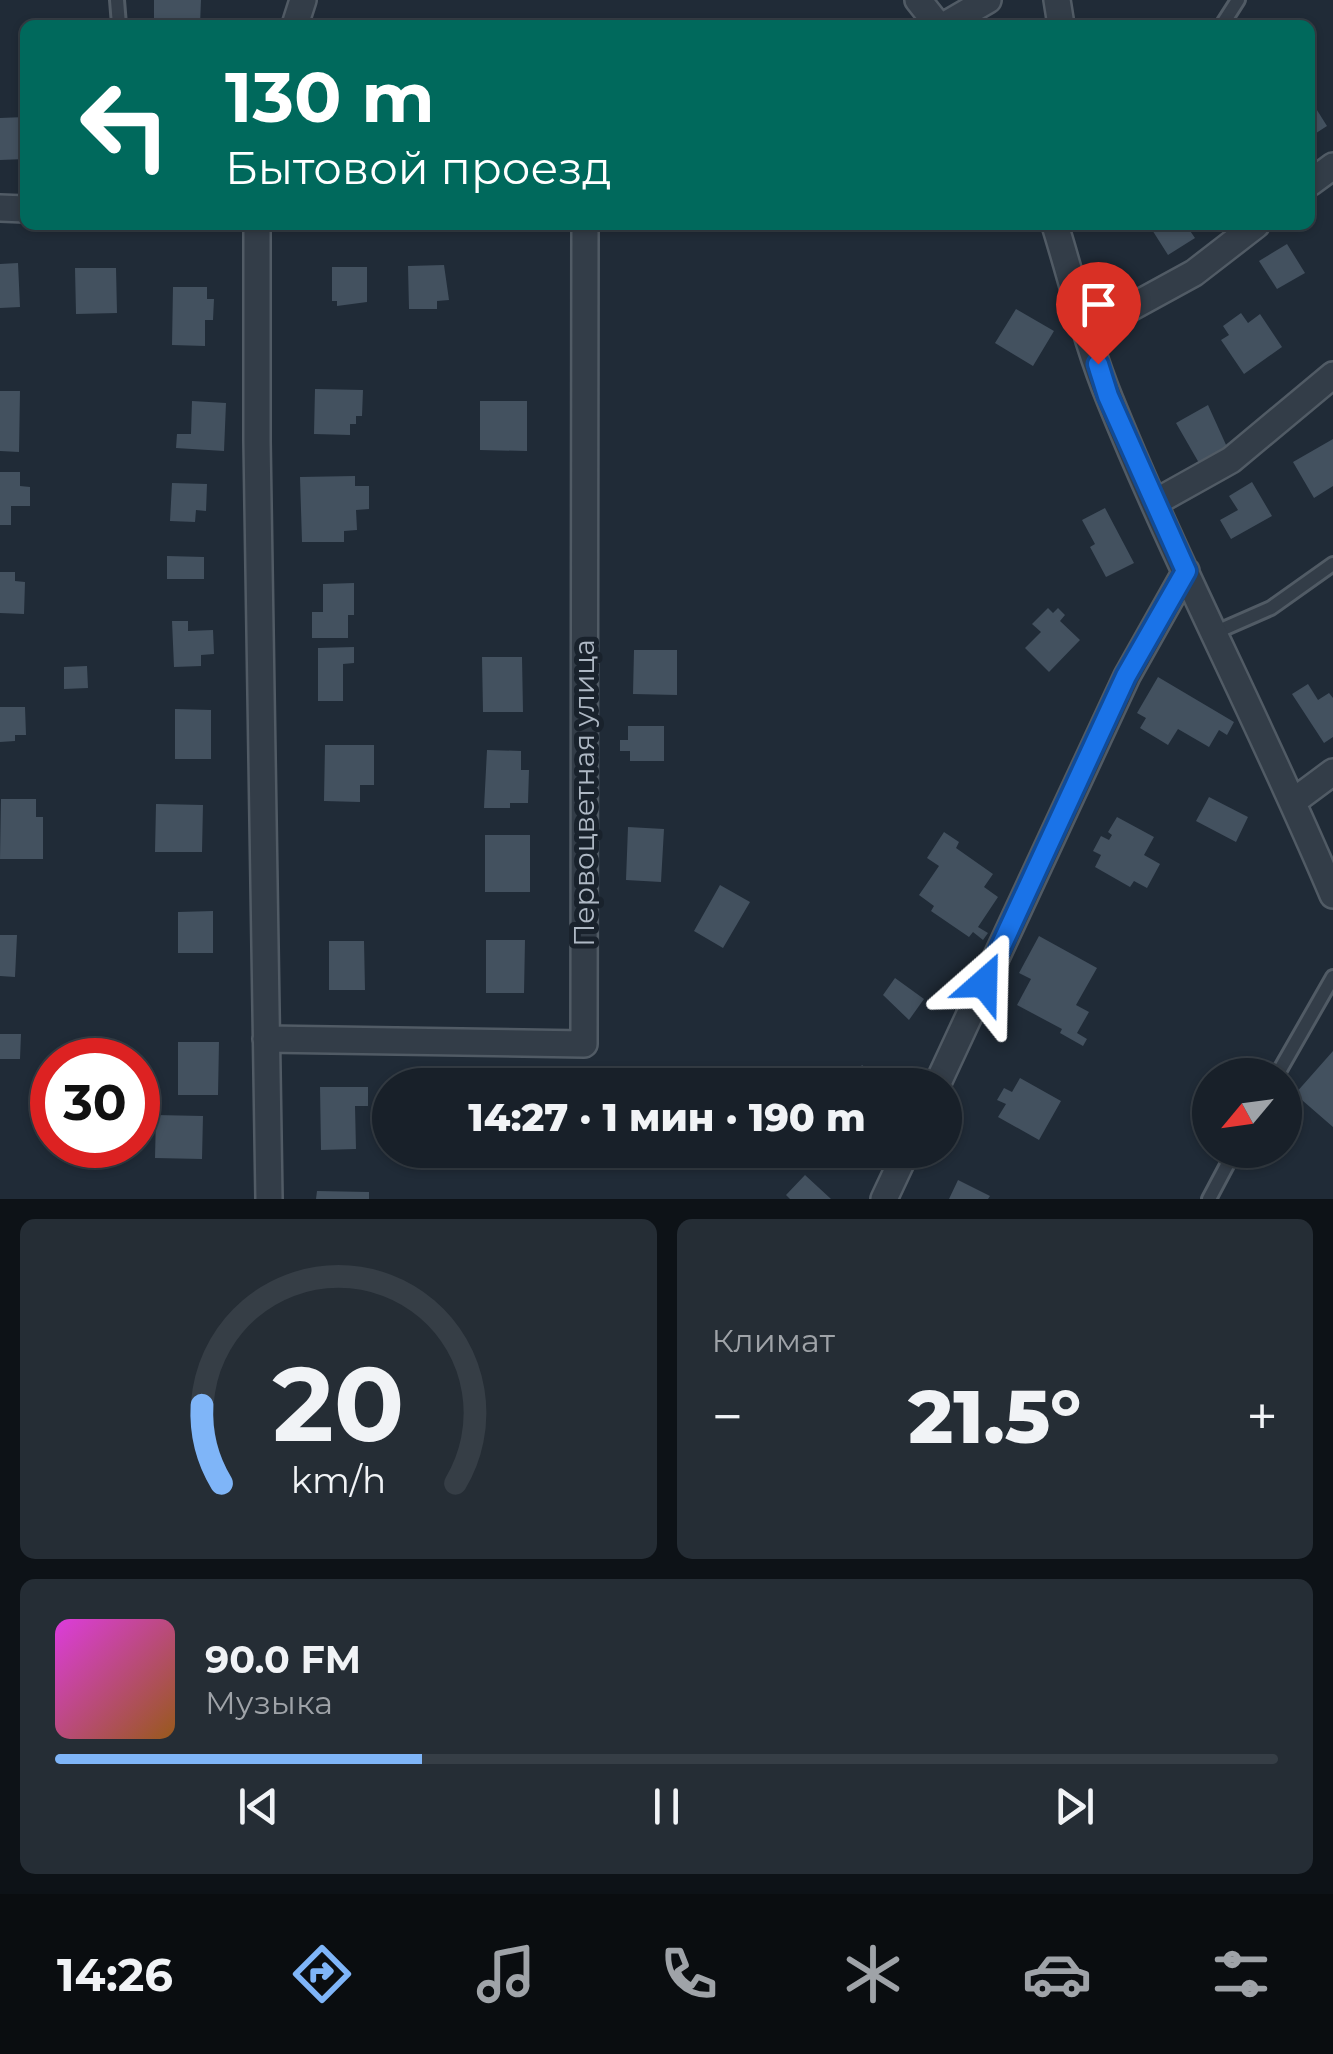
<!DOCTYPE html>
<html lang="ru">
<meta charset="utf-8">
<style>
:root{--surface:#182029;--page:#252d35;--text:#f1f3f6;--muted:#9fa3a8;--line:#363e46;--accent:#7fb5f8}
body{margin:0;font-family:Montserrat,sans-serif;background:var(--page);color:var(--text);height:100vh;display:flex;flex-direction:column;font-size:38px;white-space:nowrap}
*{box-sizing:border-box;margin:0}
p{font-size:32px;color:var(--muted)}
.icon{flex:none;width:55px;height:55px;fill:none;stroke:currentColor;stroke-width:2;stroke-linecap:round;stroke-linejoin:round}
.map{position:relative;height:1199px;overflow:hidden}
.panel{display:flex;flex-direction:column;gap:20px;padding:20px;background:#0d1217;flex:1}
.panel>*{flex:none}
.top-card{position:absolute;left:20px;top:20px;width:1295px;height:210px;border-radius:15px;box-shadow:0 2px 8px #0004,0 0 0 2px var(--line);background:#00695c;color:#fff;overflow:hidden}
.needle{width:65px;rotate:241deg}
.buttons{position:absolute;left:1192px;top:1058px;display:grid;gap:20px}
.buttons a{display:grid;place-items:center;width:110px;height:110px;border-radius:50%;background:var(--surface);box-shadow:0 2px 8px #0004,0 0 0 2px var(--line);font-size:50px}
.speed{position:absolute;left:30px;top:1038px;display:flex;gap:20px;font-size:50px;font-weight:700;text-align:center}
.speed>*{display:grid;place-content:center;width:130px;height:130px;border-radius:50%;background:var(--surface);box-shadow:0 2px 8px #0004,0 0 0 2px var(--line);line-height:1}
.speed .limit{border:15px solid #d22;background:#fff;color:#111}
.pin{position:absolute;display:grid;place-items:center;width:85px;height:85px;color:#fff;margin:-102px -42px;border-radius:50% 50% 50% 0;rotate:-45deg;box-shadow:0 0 10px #0007}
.pin .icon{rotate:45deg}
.me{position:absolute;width:110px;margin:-55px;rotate:25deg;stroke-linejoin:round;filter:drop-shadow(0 0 8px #0008)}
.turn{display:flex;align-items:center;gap:35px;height:210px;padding:0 40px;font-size:45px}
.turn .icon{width:130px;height:130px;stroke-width:2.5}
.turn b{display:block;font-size:70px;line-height:85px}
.big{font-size:75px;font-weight:800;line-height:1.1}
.panel .widget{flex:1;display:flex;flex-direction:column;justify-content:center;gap:15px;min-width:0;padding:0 35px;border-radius:15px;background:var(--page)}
.panel .dial{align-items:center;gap:0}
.dial svg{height:260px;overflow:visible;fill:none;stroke:var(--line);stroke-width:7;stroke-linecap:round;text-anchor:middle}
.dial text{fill:var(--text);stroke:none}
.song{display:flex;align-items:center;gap:30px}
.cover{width:120px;height:120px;border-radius:15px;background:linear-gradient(135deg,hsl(300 70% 55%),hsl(30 70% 35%))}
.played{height:10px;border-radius:5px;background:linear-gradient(90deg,var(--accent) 30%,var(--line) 30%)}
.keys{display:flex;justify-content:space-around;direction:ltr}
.heat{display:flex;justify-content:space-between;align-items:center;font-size:55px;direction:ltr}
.panel .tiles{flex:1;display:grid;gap:20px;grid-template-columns:1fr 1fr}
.widget:last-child{grid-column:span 2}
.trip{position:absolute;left:372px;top:1068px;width:590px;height:100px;border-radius:50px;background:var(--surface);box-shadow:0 2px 8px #0004,0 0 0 2px var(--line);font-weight:800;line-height:100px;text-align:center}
.tab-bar{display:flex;height:160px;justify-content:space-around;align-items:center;background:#0a0d10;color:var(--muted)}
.tab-bar .icon{width:70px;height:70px}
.tab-bar .on{color:var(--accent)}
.tab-bar b{font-size:45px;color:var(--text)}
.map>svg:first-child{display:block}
</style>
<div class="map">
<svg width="1333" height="1199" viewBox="0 0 1333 1199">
<rect width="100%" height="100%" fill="#202b37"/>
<path fill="#43515f" d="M154 0H201L200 25H154Z
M1310 99 1327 126 1310 137Z
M25 117V159L0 160V118Z
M1149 225H1186L1195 238 1168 255Z
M1287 244 1305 273 1277 289 1259 261Z
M18 263 20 307 0 308V264Z
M444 265 449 300 437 301V309H409L408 266Z
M332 267H367V302L337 306V301H332Z
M75 268H116L117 313 76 314Z
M173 287H207V299H214L213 320H205V346L172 345Z
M1016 309 1054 331 1033 366 995 343Z
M1241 313 1248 323 1260 314 1282 347 1244 374 1221 340 1229 335 1223 326Z
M315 389 363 390 362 416H356V424H350V435L314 434Z
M0 391H20L19 452 0 451Z
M192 401 226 403 224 451 176 448 177 434H191Z
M480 401H527V451L480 450Z
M1208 405 1227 447 1199 463 1176 423Z
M1333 439V486L1314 498 1293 462Z
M0 472H20V486L30 487V506H11V525H0Z
M355 476V486H369V509L356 510 357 530 344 531V542H302L300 477Z
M1252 482 1272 516 1231 539 1220 520 1238 510 1229 496Z
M172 483 207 484 206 511 196 510 195 522 170 521Z
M1105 508 1134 563 1106 577 1090 547 1095 544 1082 520Z
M167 556 204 557V579H167Z
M0 572H15V581L25 582 24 614 0 613Z
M354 583V615H348V638H312V612H323V584Z
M1048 608 1053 613 1058 608 1065 615 1060 621 1080 640 1049 672 1025 648 1041 632 1032 624Z
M172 621H188V631L213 630 214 654 201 655V666L174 667Z
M354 647V663L343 664V701H318V648Z
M634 650H677V695L633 694Z
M482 657H522L523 712H483Z
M87 666 88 688 64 689V667Z
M1158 677 1234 722 1227 735 1219 730 1209 747 1178 729 1168 745 1140 728 1146 718 1137 713Z
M1308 684 1318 700 1329 693 1333 698V737L1324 743 1292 694Z
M0 707H25L26 735H15V741L0 742Z
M175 709 211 710V759H175Z
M628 726H664V761H630V751H620V740H628Z
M325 745H374V785H360V802L324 801Z
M487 750 521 751V770H529L528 803H510V808H484Z
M1209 797 1248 817 1236 842 1196 821Z
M1 799H36V817H43V859H0Z
M156 804 203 805 202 852H155Z
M1117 817 1154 837 1144 855 1160 864 1147 888 1134 881 1130 887 1095 867 1101 855 1093 851 1101 836 1109 840 1112 835 1108 832Z
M628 827 664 829 661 882 626 880Z
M944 832 959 842 956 848 993 874 984 887 998 897 978 927 988 933 983 940 973 932 969 937 931 911 934 906 919 895 939 866 927 858Z
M485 835H530V892H485Z
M720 885 750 902 723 948 694 931Z
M213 911V953H178V912Z
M0 935H17L15 977 0 976Z
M1039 936 1097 968 1076 1005 1089 1012 1077 1033 1087 1039 1083 1046 1060 1033 1062 1029 1017 1005 1031 979 1019 973Z
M486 940H525L524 993H486Z
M329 941H364L365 990H329Z
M895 978 924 999 909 1020 883 995Z
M0 1034H21L20 1059H0Z
M178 1042H219L218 1095H178Z
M1333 1051V1127L1295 1094Z
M862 1065 886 1085 848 1083Z
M477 1076 508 1078V1085H477Z
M1020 1078 1061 1101 1039 1140 998 1117 1006 1104 997 1100 1004 1088 1012 1092Z
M320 1087H368V1106H355L356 1149 321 1150Z
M156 1115 203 1116 202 1159 155 1158Z
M805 1175 831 1199H790L786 1195Z
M958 1180 990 1196 988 1199H949Z
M317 1191 369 1192V1199H316Z"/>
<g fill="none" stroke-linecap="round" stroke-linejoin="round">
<g stroke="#515b65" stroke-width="18">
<path id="service" d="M117 0 119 25
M1222 25 1238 0
M1214 633 1271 608 1333 564
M1277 1075 1333 977
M1209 1199 1235 1150"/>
</g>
<g stroke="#515b65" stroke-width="30">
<path id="minor" d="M918 0 938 25
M1057 0 1061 25
M295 25 303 0
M945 25 988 0
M1310 183 1333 166
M0 208 25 209
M257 225V441L269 1199
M1055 225C1073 283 1087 344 1110 400 1178 568 1263 728 1333 895
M1088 331 1194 273 1256 225
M1154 503 1231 460 1333 375
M1294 801 1333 772
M266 1039 584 1044 585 225
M937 1085 1127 676 1186 571
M884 1199 907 1150"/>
</g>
<use href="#service" stroke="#333d48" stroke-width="12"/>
<use href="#minor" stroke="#333d48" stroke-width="25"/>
</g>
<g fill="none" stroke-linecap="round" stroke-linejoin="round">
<g stroke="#114b97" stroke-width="25">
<path id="route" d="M984 983 1126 676 1186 571 1108 396 1098 364"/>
</g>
<use href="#route" stroke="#1a73e8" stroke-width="18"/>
</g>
<g text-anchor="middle" stroke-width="10" stroke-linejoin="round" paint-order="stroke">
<g font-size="28" fill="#aeb8c4" stroke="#19222c">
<text transform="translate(584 793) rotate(-90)" y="10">Первоцветная улица</text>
</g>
</g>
</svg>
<div class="buttons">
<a><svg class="needle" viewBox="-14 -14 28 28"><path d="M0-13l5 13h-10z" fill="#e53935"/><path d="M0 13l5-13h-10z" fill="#9fa3a8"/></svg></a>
</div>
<div class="speed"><div class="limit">30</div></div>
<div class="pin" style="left:1098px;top:364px;background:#d93025"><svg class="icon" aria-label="arrive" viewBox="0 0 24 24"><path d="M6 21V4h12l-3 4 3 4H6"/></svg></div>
<svg class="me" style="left:984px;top:983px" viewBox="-20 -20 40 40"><path d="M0-17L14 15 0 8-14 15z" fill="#1a73e8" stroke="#fff" stroke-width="4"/></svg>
<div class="trip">14:27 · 1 мин · 190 m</div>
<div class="top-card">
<div class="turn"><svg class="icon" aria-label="left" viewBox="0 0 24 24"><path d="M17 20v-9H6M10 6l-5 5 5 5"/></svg><div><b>130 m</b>Бытовой проезд</div></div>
</div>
</div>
<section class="panel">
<div class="tiles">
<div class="widget dial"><svg viewBox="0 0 100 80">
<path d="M14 69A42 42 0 1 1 86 69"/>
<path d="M14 69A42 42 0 0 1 8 45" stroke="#7fb5f8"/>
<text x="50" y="56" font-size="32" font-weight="700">20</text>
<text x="50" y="72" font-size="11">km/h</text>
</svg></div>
<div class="widget"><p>Климат</p>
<div class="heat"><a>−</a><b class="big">21.5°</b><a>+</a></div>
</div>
<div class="widget">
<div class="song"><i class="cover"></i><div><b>90.0 FM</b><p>Музыка</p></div></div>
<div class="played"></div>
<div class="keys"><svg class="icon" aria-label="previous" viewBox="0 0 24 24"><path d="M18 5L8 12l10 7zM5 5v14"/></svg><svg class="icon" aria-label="pause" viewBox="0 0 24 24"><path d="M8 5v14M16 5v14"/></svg><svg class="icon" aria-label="next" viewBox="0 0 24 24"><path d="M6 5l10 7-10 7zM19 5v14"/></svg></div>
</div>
</div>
</section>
<nav class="tab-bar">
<b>14:26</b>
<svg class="icon on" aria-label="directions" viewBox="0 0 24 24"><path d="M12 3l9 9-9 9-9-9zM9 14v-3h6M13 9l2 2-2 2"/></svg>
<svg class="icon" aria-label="music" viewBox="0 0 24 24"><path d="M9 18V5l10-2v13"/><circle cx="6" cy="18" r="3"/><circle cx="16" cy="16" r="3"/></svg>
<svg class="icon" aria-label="phone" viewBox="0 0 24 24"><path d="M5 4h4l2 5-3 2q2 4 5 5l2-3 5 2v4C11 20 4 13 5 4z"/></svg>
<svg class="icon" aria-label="climate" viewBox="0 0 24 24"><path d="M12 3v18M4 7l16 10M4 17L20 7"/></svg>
<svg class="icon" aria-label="car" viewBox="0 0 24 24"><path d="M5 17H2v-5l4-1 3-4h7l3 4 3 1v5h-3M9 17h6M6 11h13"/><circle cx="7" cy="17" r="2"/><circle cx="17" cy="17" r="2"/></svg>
<svg class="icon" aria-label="filters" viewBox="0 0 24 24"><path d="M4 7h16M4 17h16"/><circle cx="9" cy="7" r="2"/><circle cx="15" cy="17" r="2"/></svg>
</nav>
